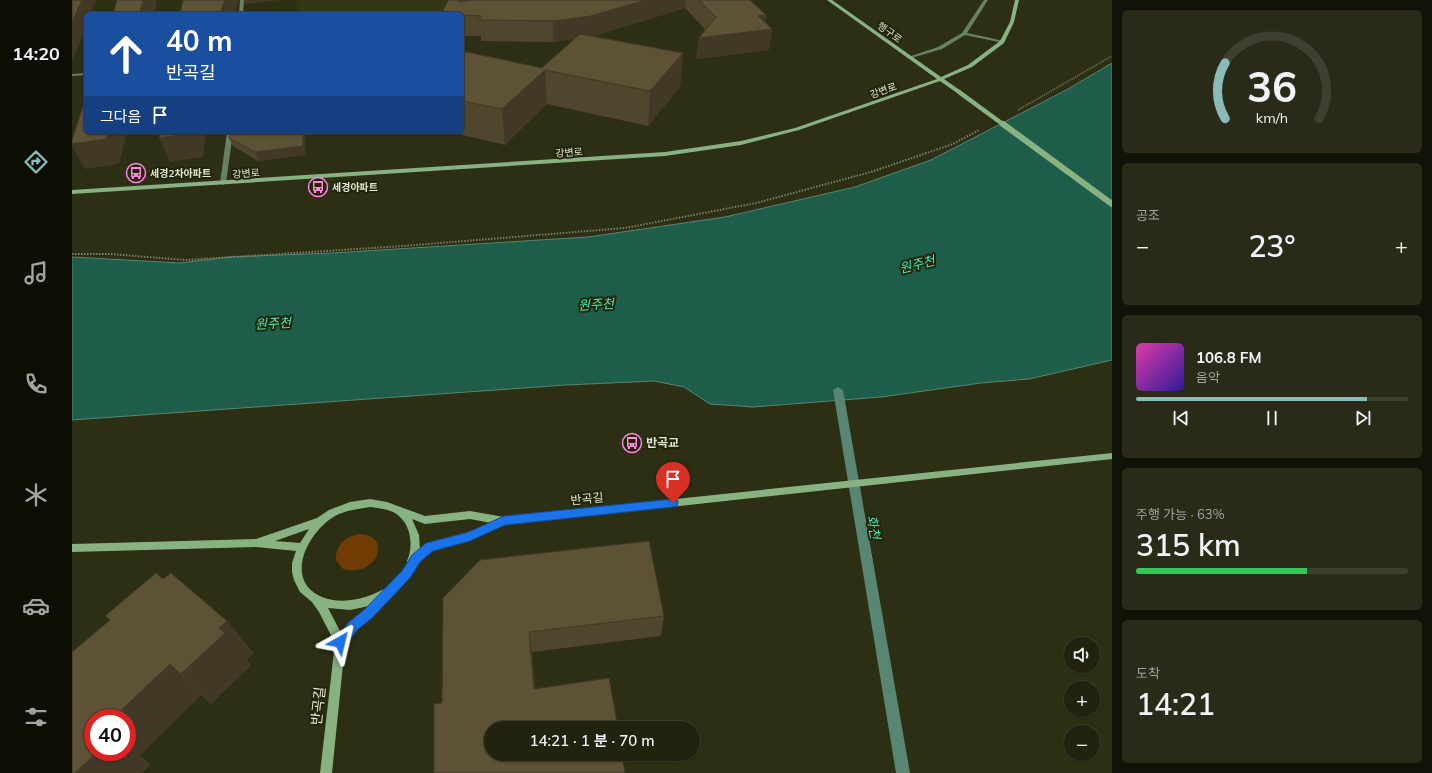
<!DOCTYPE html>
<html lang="ko">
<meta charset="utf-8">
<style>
:root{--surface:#21230f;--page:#292b18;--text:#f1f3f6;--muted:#a2a49e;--line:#3e402f;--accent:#8bbbb9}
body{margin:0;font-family:Mulish,"Noto Sans KR",sans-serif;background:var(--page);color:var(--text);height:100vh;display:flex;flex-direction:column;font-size:15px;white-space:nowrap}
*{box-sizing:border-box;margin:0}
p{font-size:13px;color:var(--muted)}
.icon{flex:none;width:22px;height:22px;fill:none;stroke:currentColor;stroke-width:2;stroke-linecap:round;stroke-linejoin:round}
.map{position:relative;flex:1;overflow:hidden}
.panel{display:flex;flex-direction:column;gap:10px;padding:10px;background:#121308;width:320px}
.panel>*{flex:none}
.guide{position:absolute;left:12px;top:12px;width:380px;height:122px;border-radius:6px;box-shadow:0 1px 3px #0004,0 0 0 1px var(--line);background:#1a4fa0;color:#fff;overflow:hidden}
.fabs{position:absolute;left:992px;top:637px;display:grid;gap:8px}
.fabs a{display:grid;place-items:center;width:36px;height:36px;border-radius:50%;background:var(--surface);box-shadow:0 1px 3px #0004,0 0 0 1px var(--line);font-size:20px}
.speed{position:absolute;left:12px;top:709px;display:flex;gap:8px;font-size:20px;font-weight:700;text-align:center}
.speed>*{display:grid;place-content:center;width:52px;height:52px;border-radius:50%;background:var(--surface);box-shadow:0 1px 3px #0004,0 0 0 1px var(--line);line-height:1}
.speed .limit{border:6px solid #d22;background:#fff;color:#111}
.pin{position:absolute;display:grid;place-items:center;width:34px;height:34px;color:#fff;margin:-41px -17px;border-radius:50% 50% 50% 0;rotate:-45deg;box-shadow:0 0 4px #0007}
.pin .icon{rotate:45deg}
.me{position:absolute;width:44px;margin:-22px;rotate:37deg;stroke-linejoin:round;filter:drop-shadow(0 0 3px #0008)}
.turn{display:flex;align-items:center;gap:14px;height:84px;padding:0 16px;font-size:18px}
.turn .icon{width:52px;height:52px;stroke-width:2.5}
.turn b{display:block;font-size:28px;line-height:34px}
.then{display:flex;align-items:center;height:38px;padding:0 16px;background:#0003;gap:8px;font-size:15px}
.big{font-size:30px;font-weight:600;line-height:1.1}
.panel .card{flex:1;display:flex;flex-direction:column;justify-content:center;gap:6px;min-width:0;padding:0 14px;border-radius:6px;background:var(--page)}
.panel .dial{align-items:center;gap:0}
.dial svg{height:104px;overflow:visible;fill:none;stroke:var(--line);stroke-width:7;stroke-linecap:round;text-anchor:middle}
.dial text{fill:var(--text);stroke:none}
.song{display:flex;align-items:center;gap:12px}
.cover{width:48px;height:48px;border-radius:6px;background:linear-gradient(135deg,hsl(320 70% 55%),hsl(250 70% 35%))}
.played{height:4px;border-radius:2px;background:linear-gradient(90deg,var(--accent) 85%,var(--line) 85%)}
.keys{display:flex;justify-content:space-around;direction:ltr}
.heat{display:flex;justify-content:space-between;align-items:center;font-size:22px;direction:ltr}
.charge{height:6px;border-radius:3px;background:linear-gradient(90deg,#34c759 63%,var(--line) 0)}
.trip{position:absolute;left:412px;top:721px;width:216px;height:40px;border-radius:20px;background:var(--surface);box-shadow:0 1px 3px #0004,0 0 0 1px var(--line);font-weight:600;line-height:40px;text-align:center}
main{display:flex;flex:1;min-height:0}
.tab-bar{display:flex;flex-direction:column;width:72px;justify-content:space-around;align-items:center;background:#0d0e06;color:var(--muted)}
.tab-bar .icon{width:28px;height:28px}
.tab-bar .on{color:var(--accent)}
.tab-bar b{font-size:18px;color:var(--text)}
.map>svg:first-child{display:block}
</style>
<main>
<nav class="tab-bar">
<b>14:20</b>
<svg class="icon on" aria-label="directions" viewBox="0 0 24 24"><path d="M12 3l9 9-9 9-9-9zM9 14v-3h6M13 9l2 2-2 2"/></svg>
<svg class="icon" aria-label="music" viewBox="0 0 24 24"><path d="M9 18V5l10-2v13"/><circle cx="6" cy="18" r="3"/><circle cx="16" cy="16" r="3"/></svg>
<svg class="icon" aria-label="phone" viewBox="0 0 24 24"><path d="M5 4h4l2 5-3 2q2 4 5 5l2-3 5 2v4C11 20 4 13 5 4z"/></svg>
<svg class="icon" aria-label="climate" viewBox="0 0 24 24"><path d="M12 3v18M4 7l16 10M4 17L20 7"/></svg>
<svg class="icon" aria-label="car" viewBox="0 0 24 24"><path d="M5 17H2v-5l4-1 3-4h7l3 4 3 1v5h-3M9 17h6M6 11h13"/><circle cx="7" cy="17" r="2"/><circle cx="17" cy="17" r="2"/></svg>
<svg class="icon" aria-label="filters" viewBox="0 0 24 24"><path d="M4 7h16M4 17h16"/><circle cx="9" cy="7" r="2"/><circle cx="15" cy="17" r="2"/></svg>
</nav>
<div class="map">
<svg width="1040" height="773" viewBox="0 0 1040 773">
<rect width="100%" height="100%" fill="#2c2f14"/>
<path fill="#343714" d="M223 0H474L390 14H228Z"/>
<path fill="#713c03" d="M290 534C322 539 302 578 271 569L264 560C263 544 275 535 290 534Z"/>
<path fill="#1d5d49" stroke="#588673" d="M1040 63V360L957 379 909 383 809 397 681 407 638 404 612 387 582 381 494 385 0 420V257L108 263 157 257 261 253 516 237 653 217 783 187 859 160 996 89Z"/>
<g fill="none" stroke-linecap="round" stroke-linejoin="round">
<path fill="#588673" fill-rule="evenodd" d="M766 387 771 390 838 773H824L761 390Z"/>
<path stroke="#7b7e68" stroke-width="1.5" stroke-dasharray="1 1" stroke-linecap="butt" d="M946 110 1040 56"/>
<path stroke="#7b7e68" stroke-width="2" stroke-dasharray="1.5 1.5" stroke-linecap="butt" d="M0 254H38L114 260 331 246 553 228 684 203 799 172 881 144 907 130"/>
<path fill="#678163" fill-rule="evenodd" d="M14 73V75L0 76V74Z"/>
<path fill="#678163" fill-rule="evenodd" d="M168 0H172L171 14H167Z
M912 0H916L895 33 932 41V43L893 35 870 49 836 59V57L866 47 890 33Z
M155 132H161L154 183 151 185 148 183Z"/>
<path fill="#88b281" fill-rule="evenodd" d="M755 0H760L869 77 896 65 928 41 938 22 943 0H947L942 22 932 43 900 67 872 79 889 91V93H885L868 81 727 130 669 145 593 156 0 194V190L593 152 669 141 723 128 865 79Z
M1040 453V459L433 525 398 540 361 550 347 562 337 577 300 617 284 629 273 645 260 773H248L263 643 247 612 240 602 228 592 222 580 220 572V563L224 551 184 547 0 552V544L184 539 245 518 257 510 278 502 298 499 315 502 353 516 398 511 432 517ZM298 507C306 508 316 509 323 513 339 523 342 545 335 561L336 563C330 572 322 581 314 588 312 590 309 590 306 592 285 602 252 607 235 586 219 563 242 528 263 516 274 510 286 509 298 507ZM340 519 353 524 398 519 419 523 396 532 355 544 348 550 347 535ZM237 529 228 543 203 541ZM297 606 276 623 269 633 256 608 278 610Z"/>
<path stroke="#88b281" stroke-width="4.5" d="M887 92 932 125"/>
<path stroke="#88b281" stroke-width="6" d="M931 124 1040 204"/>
</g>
<path fill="#50462e" d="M376 0H678L694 15 693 22 700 29 697 50 624 59 627 38 633 29 613 8 521 36 611 53 608 87 576 126 475 104 433 145 378 132H390V51L470 68 502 39 481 42 409 41V36H390V14Z
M157 138 233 155 186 161 161 146Z
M408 560 592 616 589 636 460 652 463 689 370 703Z
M91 579 155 621 181 653 174 660 179 665 139 704 129 695 68 755 78 765 70 773 38 620 33 616Z"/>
<path fill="#413926" d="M10 0H24L18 14H14V26L0 62V23Z
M68 0H84L85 2 82 14H68Z
M153 0H167L162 14H148Z
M172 0H208L173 4Z
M386 0H481L390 15Z
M574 0H614L613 8 519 37 481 42V21Z
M694 15 692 30 700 29 697 50 624 59 627 38 686 16Z
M611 53 608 87 576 126 578 91Z
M473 70 475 104 433 145 430 109Z
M36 132H55L47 164 13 169 0 146V144Z
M122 132H134L131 157 98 162 87 138Z
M231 132H234L233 155 186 161 183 152Z
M155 621 181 653 174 660 179 665 139 704 109 674 147 628Z
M457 632 460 652 465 707 462 689Z
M98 664 129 695 68 755 78 765 70 773H3L26 752H55V718H41Z"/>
<path fill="#5d5136" stroke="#413926" d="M0 0H10L0 23Z
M45 0H71L68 14H41Z
M111 0H153L148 14H108Z
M376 0H386V1L388 2 400 0H574L519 16 481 21 407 20 409 16 390 15V14H369Z
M627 0H678L694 15 686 16 700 29 627 38 644 17Z
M508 34 611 53 578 91 473 70 430 109 390 101V51L470 68Z
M14 97V132H36L34 139 0 144V140Z
M88 132H122L121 133 87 138Z
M158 132H231V146L183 152 157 138Z
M577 541 592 616 457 632 462 689 537 678 546 728H419V754H550L553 773H362V704L370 703 371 598 408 560Z
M84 573 91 579 99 573 155 621 147 628 153 633 109 674 98 664 41 718H21V752H26L3 773H0V652L38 620 33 616Z"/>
<path fill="#1a73e8" stroke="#114b97" d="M601 499 605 500 606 503 605 506 601 507 433 525 398 541 361 551 348 562 338 578 300 618 285 630 273 647 268 648 264 647 262 642 276 623 292 610 330 571 340 555 354 543 397 532 432 516Z"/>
<defs>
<g id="bus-ring" transform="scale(1)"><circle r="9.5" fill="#222509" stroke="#fd86e3" stroke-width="1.5"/><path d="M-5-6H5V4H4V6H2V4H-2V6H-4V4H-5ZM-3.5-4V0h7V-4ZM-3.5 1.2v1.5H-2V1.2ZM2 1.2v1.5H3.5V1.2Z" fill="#fd86e3"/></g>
</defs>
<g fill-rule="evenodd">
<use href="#bus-ring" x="64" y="173"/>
<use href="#bus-ring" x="246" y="187"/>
<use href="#bus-ring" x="560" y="443"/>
</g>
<g text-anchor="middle" stroke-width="4" stroke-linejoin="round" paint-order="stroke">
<g font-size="10" fill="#e2e5d4" stroke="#222509">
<text transform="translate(818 32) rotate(36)" y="4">행구로</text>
<text transform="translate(811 90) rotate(-20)" y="4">강변로</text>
<text transform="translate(497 152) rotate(-4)" y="4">강변로</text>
<text transform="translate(174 173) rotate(-4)" y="4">강변로</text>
</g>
<g font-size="10" font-weight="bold" fill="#e2e5d4" stroke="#222509" text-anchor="start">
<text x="78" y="177">세경2차아파트</text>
<text x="260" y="191">세경아파트</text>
</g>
<g font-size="12" font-weight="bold" fill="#e2e5d4" stroke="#222509" text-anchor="start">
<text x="574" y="447">반곡교</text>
</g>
<g font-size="12" fill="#e2e5d4" stroke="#222509">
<text transform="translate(515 499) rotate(-6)" y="4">반곡길</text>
</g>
<g font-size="13" font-style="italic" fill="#44eaba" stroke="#222509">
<text transform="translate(845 264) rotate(-14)" y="5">원주천</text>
<text transform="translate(524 304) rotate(-3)" y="5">원주천</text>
<text transform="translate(201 323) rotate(-3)" y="5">원주천</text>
<text transform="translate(802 527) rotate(80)" y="5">화천</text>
</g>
<g font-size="14" fill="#e2e5d4" stroke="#222509">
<text transform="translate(246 706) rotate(-84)" y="5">반곡길</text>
</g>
</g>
</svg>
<div class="fabs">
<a><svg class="icon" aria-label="sound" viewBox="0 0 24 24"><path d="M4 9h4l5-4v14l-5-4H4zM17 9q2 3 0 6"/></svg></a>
<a>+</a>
<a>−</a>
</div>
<div class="speed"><div class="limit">40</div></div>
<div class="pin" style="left:601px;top:503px;background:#d93025"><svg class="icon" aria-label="arrive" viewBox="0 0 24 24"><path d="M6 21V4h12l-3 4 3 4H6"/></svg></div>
<svg class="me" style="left:268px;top:642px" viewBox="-20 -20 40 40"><path d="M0-17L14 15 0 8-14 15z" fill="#1a73e8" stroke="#fff" stroke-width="4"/></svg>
<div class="trip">14:21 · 1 분 · 70 m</div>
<div class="guide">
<div class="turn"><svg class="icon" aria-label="ahead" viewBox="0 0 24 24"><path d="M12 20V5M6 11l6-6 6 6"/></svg><div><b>40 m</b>반곡길</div></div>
<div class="then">그다음<svg class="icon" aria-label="arrive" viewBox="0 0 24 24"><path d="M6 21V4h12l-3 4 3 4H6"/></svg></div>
</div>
</div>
<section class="panel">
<div class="card dial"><svg viewBox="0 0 100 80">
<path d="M14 69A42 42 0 1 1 86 69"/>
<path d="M14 69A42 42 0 0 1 14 26" stroke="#8bbbb9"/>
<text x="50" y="56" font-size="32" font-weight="700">36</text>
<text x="50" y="72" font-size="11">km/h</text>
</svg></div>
<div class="card"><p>공조</p>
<div class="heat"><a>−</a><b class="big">23°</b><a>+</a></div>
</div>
<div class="card">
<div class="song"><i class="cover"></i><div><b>106.8 FM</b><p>음악</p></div></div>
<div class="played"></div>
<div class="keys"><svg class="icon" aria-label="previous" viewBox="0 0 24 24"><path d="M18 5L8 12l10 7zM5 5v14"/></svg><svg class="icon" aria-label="pause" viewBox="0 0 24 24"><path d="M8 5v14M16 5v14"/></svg><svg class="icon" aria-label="next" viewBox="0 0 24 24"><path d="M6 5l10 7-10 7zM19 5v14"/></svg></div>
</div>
<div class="card"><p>주행 가능 · 63%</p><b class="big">315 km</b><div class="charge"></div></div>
<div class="card"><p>도착</p><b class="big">14:21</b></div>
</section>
</main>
